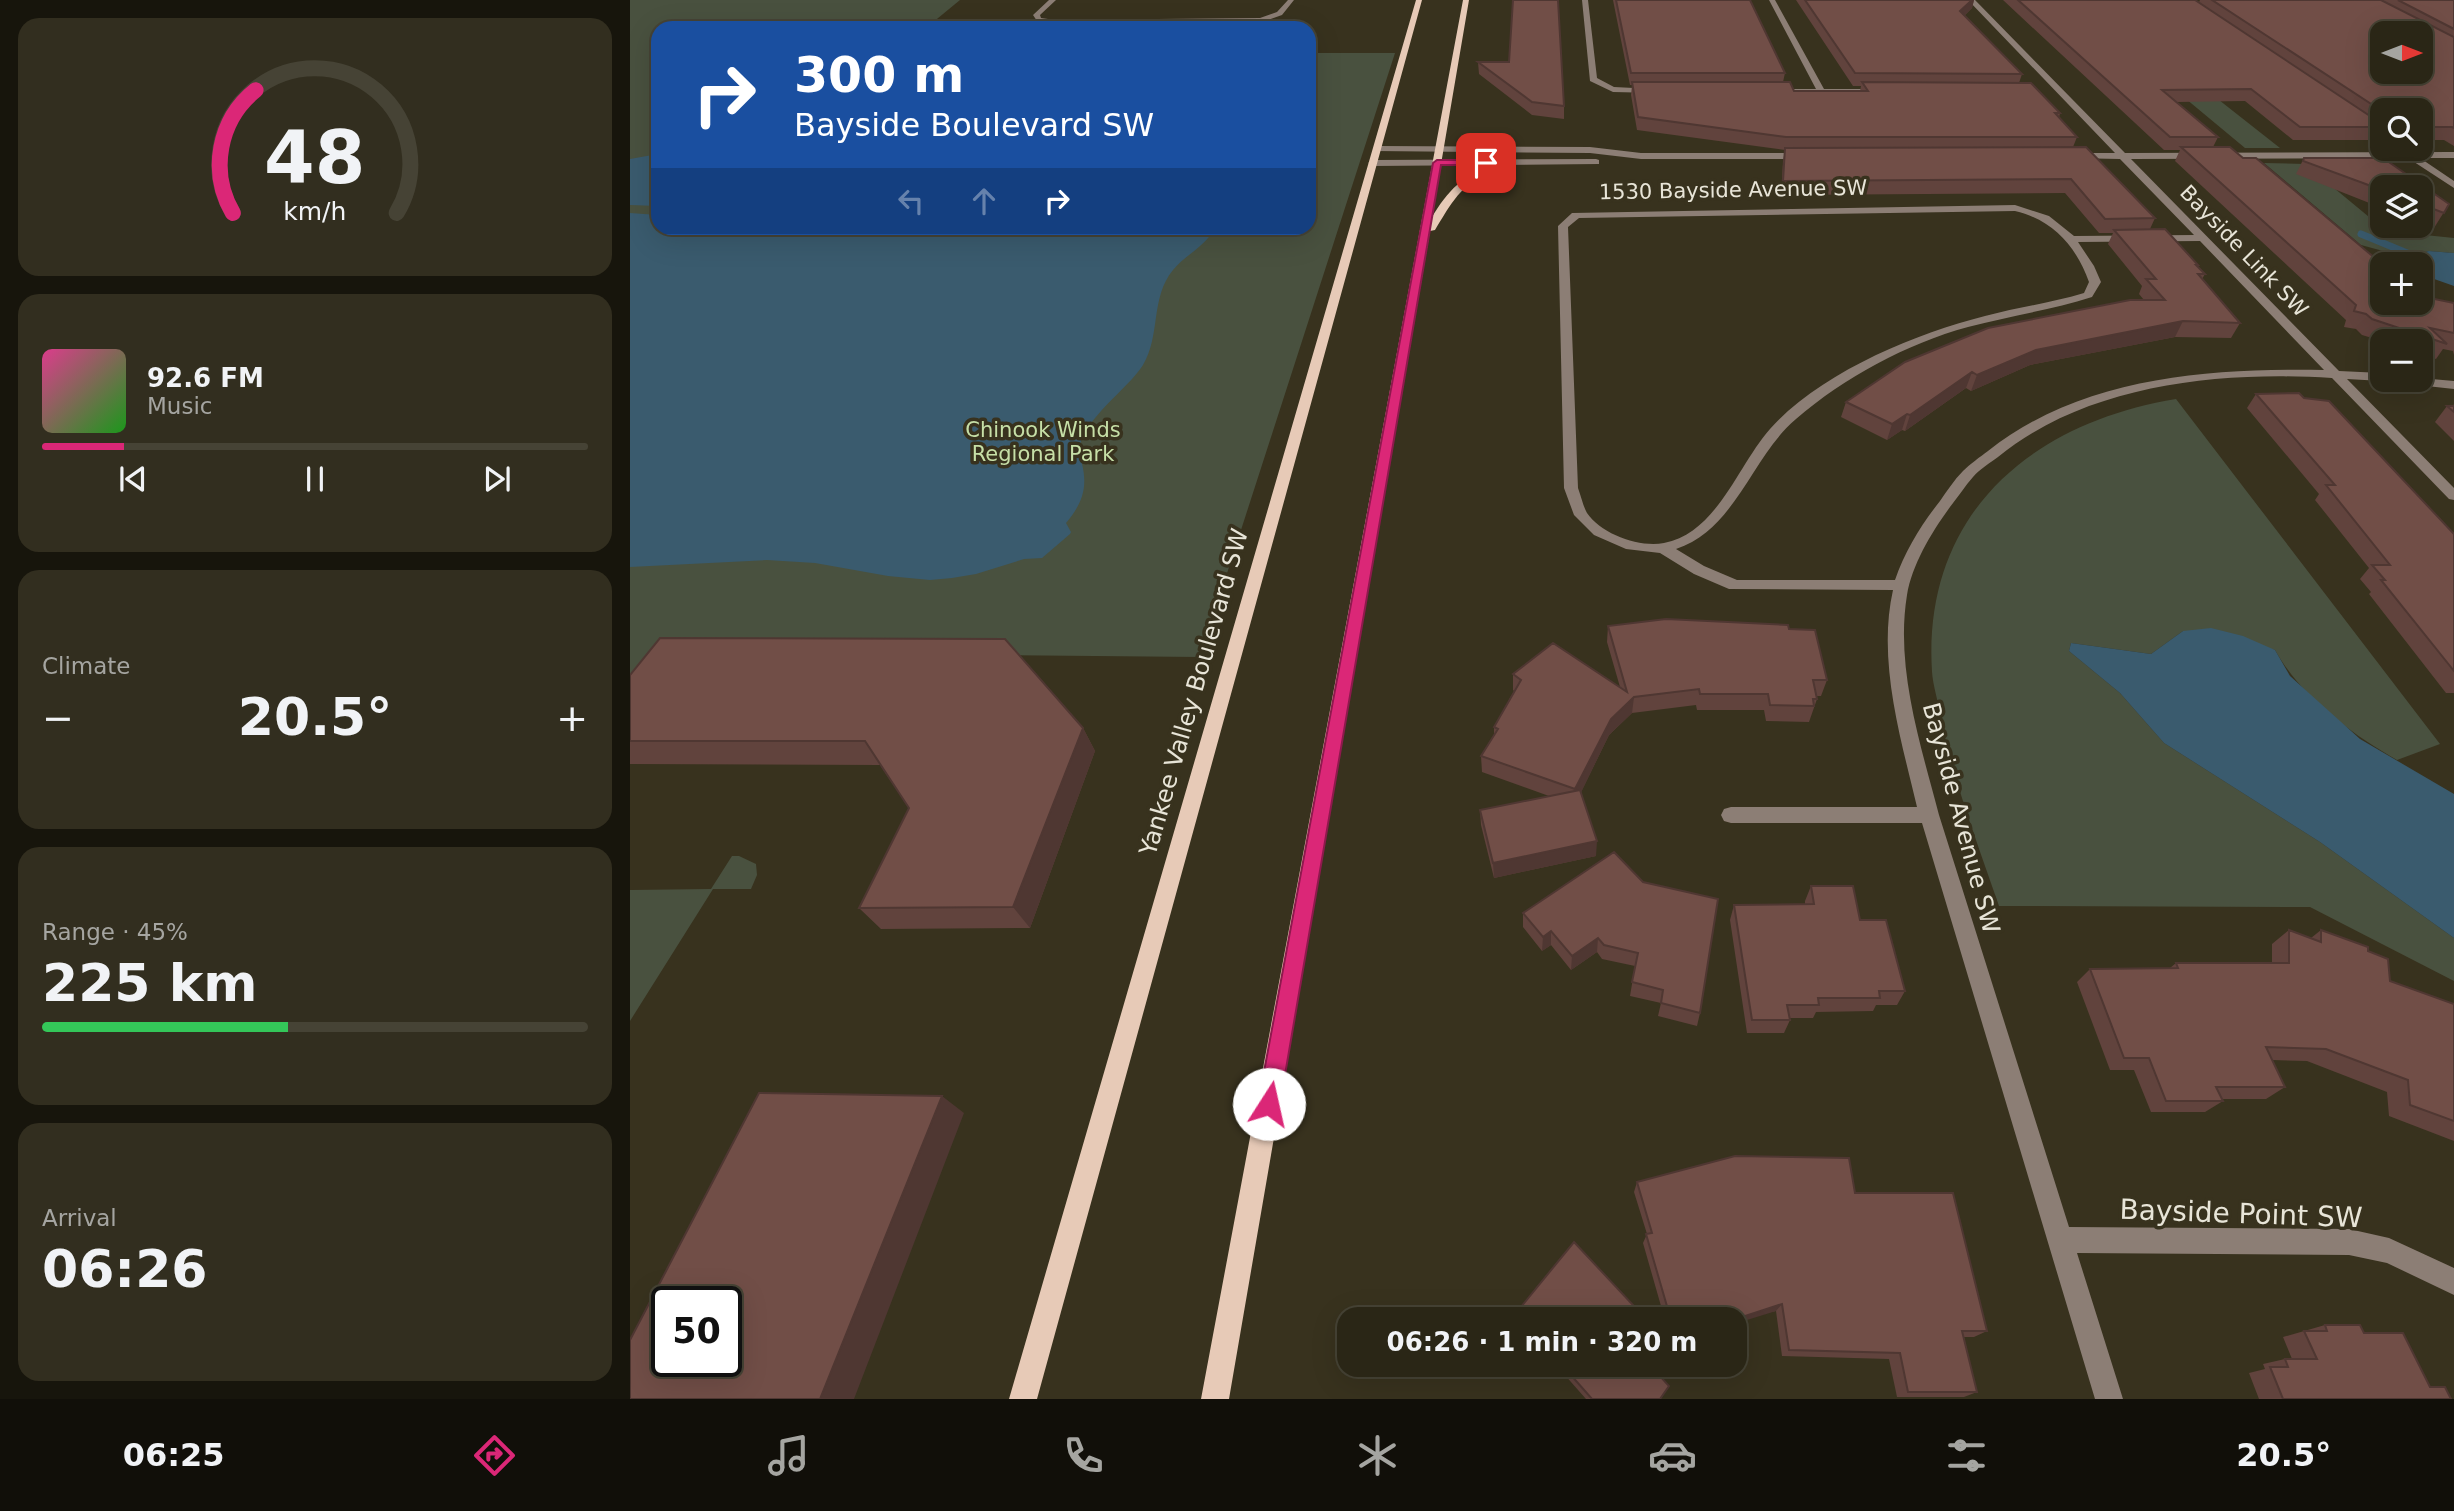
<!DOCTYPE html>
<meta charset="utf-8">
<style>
:root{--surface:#2a2616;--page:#322e1f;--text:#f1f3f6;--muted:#a5a5a1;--line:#464335;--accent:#db2777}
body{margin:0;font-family:"DejaVu Sans",sans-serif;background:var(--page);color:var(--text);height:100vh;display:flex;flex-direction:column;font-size:26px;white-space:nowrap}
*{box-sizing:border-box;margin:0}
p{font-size:23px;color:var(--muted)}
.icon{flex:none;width:38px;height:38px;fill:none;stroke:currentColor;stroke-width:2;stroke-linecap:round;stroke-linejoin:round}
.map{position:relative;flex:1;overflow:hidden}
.side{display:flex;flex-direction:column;gap:18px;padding:18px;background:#17150c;width:630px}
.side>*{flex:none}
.top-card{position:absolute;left:21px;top:21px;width:665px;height:214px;border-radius:21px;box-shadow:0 7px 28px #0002,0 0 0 2px var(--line);background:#1a4fa0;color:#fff;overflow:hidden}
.needle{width:46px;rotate:90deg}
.controls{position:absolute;left:1740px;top:21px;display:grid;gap:14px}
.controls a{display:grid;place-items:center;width:63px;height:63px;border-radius:14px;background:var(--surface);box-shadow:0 7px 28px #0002,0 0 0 2px var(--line);font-size:35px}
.speed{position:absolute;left:21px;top:1286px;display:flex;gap:14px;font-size:35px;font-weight:700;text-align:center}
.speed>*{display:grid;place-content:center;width:91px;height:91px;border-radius:50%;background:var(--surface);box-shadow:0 7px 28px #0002,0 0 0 2px var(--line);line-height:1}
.speed .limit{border:4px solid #111;border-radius:10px;background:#fff;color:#111}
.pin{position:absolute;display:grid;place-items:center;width:60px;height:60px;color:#fff;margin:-30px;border-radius:14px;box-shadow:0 4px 10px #0006}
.me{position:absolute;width:77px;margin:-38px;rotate:10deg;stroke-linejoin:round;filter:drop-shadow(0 0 5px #0008)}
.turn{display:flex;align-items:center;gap:24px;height:147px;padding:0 28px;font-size:32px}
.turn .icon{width:91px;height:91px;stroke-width:2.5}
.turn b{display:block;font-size:49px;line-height:60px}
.lanes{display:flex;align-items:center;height:66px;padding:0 28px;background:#0003;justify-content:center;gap:35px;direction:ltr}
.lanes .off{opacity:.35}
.big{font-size:52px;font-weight:700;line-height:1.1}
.side .tile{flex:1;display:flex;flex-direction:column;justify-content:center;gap:10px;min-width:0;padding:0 24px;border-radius:21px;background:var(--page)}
.side .dial{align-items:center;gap:0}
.dial svg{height:182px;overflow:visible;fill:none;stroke:var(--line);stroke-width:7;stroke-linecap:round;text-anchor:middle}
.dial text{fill:var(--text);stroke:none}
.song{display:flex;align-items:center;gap:21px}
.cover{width:84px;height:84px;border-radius:10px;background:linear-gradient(135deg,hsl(330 70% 55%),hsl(120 70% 35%))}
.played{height:7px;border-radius:4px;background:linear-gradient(90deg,var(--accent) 15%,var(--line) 15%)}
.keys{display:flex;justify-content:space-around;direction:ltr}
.heat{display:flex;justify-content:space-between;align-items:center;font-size:38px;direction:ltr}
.charge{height:10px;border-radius:5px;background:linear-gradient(90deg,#34c759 45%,var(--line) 0)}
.trip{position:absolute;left:707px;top:1307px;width:410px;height:70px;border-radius:21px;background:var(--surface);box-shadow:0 7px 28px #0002,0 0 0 2px var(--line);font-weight:700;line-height:70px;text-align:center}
.tabs{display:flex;height:112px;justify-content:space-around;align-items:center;background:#110f09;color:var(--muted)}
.tabs .icon{width:49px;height:49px}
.tabs .active{color:var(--accent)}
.tabs b{font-size:32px;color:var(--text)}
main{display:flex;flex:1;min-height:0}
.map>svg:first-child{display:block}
</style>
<main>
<section class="side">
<div class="tile dial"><svg viewBox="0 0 100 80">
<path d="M14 69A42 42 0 1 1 86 69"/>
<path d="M14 69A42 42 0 0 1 24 15" stroke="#db2777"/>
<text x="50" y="56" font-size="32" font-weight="700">48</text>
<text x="50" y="72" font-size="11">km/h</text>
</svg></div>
<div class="tile">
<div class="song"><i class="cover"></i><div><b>92.6 FM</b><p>Music</p></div></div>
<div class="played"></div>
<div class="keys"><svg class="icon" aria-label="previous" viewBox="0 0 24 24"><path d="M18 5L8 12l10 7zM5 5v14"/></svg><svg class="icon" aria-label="pause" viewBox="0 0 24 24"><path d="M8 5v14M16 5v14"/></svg><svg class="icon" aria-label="next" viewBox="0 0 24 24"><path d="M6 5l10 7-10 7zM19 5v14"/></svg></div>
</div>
<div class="tile"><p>Climate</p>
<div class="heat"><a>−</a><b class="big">20.5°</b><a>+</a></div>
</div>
<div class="tile"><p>Range · 45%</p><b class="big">225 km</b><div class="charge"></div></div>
<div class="tile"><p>Arrival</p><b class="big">06:26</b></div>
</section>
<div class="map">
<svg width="1824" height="1399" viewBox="0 0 1824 1399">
<rect width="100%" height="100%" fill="#38321e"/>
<path fill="#49513f" d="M0 0H330L296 28H28V228H679V53H765L570 657 51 652 0 716Z
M1437 0H1462L1650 148H1615Z
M1634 163 1675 164 1756 231 1824 238V253L1799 251 1775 257 1731 245Z
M1546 399 1810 744 1767 760C1720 733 1672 698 1645 650L1553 631 1521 654 1441 643 1439 651 1490 693 1534 743 1690 842 1824 938V981L1680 907 1369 906C1347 842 1323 780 1310 714 1308 700 1303 686 1302 672 1292 515 1400 423 1546 399Z
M102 856H109L126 864 127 875 121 889H83L0 1021V890L81 889Z"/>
<path fill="#3a5b6e" d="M28 154V206L0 205V159Z
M0 213 28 215V228L584 229C576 246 555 255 543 270 520 298 531 335 513 365 497 390 454 418 449 449 448 454 451 460 452 464 458 488 452 504 436 523L441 532 440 534 412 558 394 559 346 574 322 578 300 580 258 576 185 563 137 560 0 567Z
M1799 251 1824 253V286L1790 274V264H1780L1775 257Z
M1581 628 1613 636 1645 650 1660 676 1730 739 1824 794V938L1690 842 1534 743 1490 693 1439 651 1441 643 1521 654 1553 631Z"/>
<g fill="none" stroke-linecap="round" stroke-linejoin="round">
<path stroke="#3a5b6e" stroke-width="7" d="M1731 234 1782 255"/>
<path fill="#8c7e75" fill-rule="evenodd" d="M419 0H426L410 15 411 18 425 20 630 18 647 12 658 0H664L652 15 630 23 425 24 407 21 403 15Z
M952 0H958L967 78 984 87 1024 89 1027 93 983 92 960 81Z
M1139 0H1145L1194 89H1252L1255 93H1137L1140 89H1186Z
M1338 0H1345L1495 153 1824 152V158H1790L1824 181V188L1778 158 1501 159 1709 371 1752 373V380H1756L1752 381 1717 379 1824 488V500L1819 499 1702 378C1589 371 1458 384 1368 457 1360 463 1350 469 1343 477 1335 486 1328 497 1320 507 1301 533 1282 565 1277 595 1265 668 1291 746 1309 815L1439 1227 1719 1229 1759 1238 1824 1268V1295L1757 1263 1719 1255 1447 1253 1493 1399H1465L1292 823H1101L1094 821 1091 815 1094 809 1101 807H1287C1271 739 1247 661 1263 590L1099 589 1064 574 1030 553 996 549 964 535 944 515 934 488 928 226 942 213 1385 205 1419 216 1444 236 1564 235 1490 159 1440 158 1438 156 1443 153H1485ZM1385 211C1423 220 1446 246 1459 282L1454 293C1421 303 1388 307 1355 316 1284 334 1190 373 1140 429 1108 465 1087 533 1034 543 1010 548 971 534 957 513 953 506 951 496 948 488L938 227 949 218ZM1570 241 1694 370C1579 368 1451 377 1358 451 1350 457 1340 464 1333 471 1324 480 1317 491 1310 501 1291 525 1275 551 1265 580H1107L1074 566 1046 549C1106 529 1121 457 1166 419 1215 377 1276 344 1338 327 1379 316 1421 310 1462 297L1471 282 1464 266 1448 242Z
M747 146 960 147 1011 153H1177L1182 156 1177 159H1011L960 153 744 151V147Z
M966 159 969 160V164L743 166 738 163 743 160Z
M1790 378 1824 381V389L1778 384 1772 380H1790Z"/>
<path fill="#e7cab7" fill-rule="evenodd" d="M786 0H792L407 1399H379Z
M833 0H839L802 217C817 192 834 173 864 165 872 162 878 159 885 163 876 169 863 170 853 175 829 187 818 209 805 230L800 231 599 1399H571Z"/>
</g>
<path fill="#61433d" d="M983 0H1120L1155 73 1153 82 1164 91H1230L1231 86H1223L1166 0H1344L1342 8 1334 16 1392 74 1389 83 1430 113 1429 118 1447 137 1443 147 1525 218 1520 229 1568 265 1567 267 1575 274 1572 279 1610 323 1601 338 1545 337 1400 365 1341 391 1336 388 1275 431 1272 430 1257 440 1211 417 1216 402 1514 300 1509 294 1512 286 1478 244 1483 233H1469L1435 193 1151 195 1153 161 1155 150 1007 130 1001 95 1002 85H1000Z
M1373 0H1565L1569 2 1570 0H1824V146L1814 140H1790V110H1752V134L1748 140H1663L1615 101 1547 102 1588 137 1583 147 1752 303H1824V355L1823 351 1813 349 1806 359 1790 354V341H1752L1732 335 1726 329 1714 327 1716 320 1545 161 1550 150H1534Z
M848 62 934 106V119L902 115 849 74Z
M1674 158H1753L1819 204 1804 228 1790 222V187H1752V208L1666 174Z
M1626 394 1674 398 1824 534V693H1816L1739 594 1741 592 1730 579 1739 568 1685 500 1689 494 1617 408Z
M1824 404V441L1805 422 1817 406H1823Z
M978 626 1159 629 1197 680 1191 696H1186L1187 699 1179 722 1136 721 1134 710H1067L1066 705 1002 713 979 735 951 792 966 856 864 878 851 825 850 810 919 796 852 772 851 756 864 735V727L884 691 883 690V674L990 687 977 642Z
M0 675 453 728 465 751 400 928 251 929 229 908 279 808 250 765 0 764Z
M984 852 1070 1013 1067 1026 1028 1016 1031 1003 1000 996 1005 966 972 959 967 952 941 970 921 945 912 951 893 927V913Z
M1181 886 1230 920 1275 991 1267 1005H1246L1243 1011 1186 1012 1183 1018H1159L1160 1020 1154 1033H1117L1100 920 1104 905H1175V901Z
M1659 930 1681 938 1691 930 1738 951 1760 981 1824 1004V1141L1759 1116 1757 1092 1677 1061 1642 1060 1655 1087 1636 1099H1592L1593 1101 1575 1112H1521L1504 1070H1480L1447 982 1460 969 1540 968 1546 963H1642V944Z
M1007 1182 1225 1193 1357 1331 1344 1337H1334L1347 1392 1334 1397H1267L1259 1359 1152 1356 1146 1311 1104 1320H1035L1013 1243 1017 1234 1004 1192Z
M1695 1325 1734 1333 1800 1387 1821 1399H1629L1619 1373 1635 1369 1633 1364 1655 1359H1662L1653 1337Z
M926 1365H1020L1030 1399H956Z"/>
<path fill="#4f3732" d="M1342 0H1344L1342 8 1327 23 1330 11Z
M1553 321 1545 337 1400 365 1341 391 1347 375 1406 350Z
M1342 372 1336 388 1275 431 1280 415Z
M1277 414 1272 430 1257 440 1262 424Z
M1004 697 1002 713 979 735 945 805V789L981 719Z
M453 728 465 751 400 928 383 907Z
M967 841 966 856 864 878 863 863Z
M921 931V945L912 951 913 937Z
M968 938 967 952 941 970 942 956Z
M312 1096 334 1113 224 1399H190Z
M1152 1304 1146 1311 1104 1324V1320Z"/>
<path fill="#714e47" stroke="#4f3732" stroke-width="2" fill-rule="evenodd" d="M883 0H928L934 106 902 102 848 62H879Z
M986 0H1120L1155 73H1001Z
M1175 0H1342L1330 11 1392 74 1225 73Z
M1388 0H1565L1752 124V127H1670L1621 89 1532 90 1588 137H1540Z
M1582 0H1751L1824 37V128L1822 127H1790V110L1752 111ZM1752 33H1790V72H1752Z
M1768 0H1824V29Z
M1002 82H1160L1164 91H1238L1232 82 1401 83 1430 113H1425L1447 137H1156L1008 117Z
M1456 147 1525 218 1475 219 1441 179 1153 181 1155 148Z
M1551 147H1600L1613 158H1626L1752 264V303H1790V296L1824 303V333L1800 328 1817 344 1742 319 1736 314 1724 311 1726 305Z
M1674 158H1753L1819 204 1814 213 1790 204V187H1752V190L1673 161Z
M1535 229 1568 265H1566L1575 274H1568L1610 323 1553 321 1406 350 1347 375 1342 372 1280 415 1277 414 1262 424 1216 402 1275 362 1358 328 1500 300H1535L1516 279H1526L1484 230Z
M1669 393 1674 398 1699 401 1824 534V671L1751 580H1755L1742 565H1760L1696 485H1705L1626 394Z
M1817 406H1824V412Z
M1036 619 1158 625 1159 629 1185 630 1197 680H1183L1187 699H1183L1184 706 1140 705 1138 694H1070L1069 689 1004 697 981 719 945 789 851 756 868 729 864 727 891 680 883 674 923 643 997 692 978 626Z
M30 638 375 639 453 728 383 907 229 908 279 808 235 741H0V675Z
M950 790 967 841 863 863 850 810Z
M984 852 1013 882 1088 899 1070 1013 1031 1003 1033 990 1002 982 1008 953 974 945 968 938 942 956 921 931 913 937 893 913Z
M1181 886H1223L1230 920H1256L1275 991H1249L1250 998H1188L1189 1005H1157L1160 1020H1122L1104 905 1184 904Z
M1659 930 1691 942V930L1738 947V951L1758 959 1760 981 1824 1004V1121L1780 1105 1778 1080 1696 1049 1636 1047 1655 1087H1586L1593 1101H1536L1519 1058H1494L1460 969 1548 968 1546 963H1659Z
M129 1093 312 1096 190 1399H0V1340ZM37 1302H96V1362H37Z
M1105 1156 1219 1158 1225 1193H1323L1357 1331H1332L1347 1392H1278L1270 1353 1159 1350 1152 1304 1103 1320H1041L1016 1234 1022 1233 1007 1182Z
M944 1242 1017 1320H891L886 1313Z
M1695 1325H1730L1734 1333H1773L1800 1387H1815L1821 1399H1653L1640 1367H1658L1655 1359H1687L1674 1331H1697Z
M932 1365H1020L1039 1386 1030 1399H962Z"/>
<path fill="#db2777" stroke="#8e194d" stroke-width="2" d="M856 160 859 165H811L650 1104 646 1112 639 1115 631 1112 628 1104 803 163 807 160Z"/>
<g text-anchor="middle" stroke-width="7" stroke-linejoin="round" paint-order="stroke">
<g font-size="21" fill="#e8e5d8" stroke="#38321e">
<text transform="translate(1103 190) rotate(-1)" y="7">1530 Bayside Avenue SW</text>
<text transform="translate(1614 251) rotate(46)" y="7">Bayside Link SW</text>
</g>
<g font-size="21" fill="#c6dfa7" stroke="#38321e">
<text x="413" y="437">Chinook Winds<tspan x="413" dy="24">Regional Park</tspan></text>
</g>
<g font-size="24" fill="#e8e5d8" stroke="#38321e">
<text transform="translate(564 692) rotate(-74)" y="8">Yankee Valley Boulevard SW</text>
<text transform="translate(1331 818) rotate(75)" y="8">Bayside Avenue SW</text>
</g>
<g font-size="28" fill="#e8e5d8" stroke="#38321e">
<text transform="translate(1611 1213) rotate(2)" y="10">Bayside Point SW</text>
</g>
</g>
</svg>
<div class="controls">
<a><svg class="needle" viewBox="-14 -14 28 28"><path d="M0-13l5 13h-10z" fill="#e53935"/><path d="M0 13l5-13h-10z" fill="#a5a5a1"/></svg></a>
<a><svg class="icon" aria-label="search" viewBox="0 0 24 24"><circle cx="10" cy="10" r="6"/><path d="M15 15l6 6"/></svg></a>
<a><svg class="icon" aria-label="layers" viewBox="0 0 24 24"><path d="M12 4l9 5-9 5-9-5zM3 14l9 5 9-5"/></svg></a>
<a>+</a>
<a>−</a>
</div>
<div class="speed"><div class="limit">50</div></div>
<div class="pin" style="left:856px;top:163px;background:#d93025"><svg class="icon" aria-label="arrive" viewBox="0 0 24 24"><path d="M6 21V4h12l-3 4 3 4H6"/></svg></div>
<svg class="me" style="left:639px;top:1104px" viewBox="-20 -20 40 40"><circle r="19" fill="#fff"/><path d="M0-13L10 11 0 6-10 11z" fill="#db2777"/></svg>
<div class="trip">06:26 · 1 min · 320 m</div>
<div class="top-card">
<div class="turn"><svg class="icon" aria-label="right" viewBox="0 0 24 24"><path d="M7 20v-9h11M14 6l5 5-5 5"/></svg><div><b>300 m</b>Bayside Boulevard SW</div></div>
<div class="lanes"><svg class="icon off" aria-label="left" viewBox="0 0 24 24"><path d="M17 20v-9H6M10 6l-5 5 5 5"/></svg><svg class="icon off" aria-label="ahead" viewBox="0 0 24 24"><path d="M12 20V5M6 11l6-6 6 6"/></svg><svg class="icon" aria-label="right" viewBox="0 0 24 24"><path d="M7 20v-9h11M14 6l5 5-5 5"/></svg></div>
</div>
</div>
</main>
<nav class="tabs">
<b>06:25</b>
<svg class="icon active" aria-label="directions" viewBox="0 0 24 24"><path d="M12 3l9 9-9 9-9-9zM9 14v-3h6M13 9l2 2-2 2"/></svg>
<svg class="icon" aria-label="music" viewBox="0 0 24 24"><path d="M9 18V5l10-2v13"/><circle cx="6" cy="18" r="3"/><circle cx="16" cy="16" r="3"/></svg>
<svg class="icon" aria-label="phone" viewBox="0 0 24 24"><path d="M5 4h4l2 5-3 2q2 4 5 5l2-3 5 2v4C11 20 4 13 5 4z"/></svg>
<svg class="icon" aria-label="climate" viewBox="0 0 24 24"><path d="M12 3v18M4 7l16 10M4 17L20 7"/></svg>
<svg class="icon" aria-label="car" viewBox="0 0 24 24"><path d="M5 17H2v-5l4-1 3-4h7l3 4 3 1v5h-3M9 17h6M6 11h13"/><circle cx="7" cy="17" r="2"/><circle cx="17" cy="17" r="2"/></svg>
<svg class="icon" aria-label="filters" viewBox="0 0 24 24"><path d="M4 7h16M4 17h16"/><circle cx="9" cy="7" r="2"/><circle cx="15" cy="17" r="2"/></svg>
<b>20.5°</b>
</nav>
